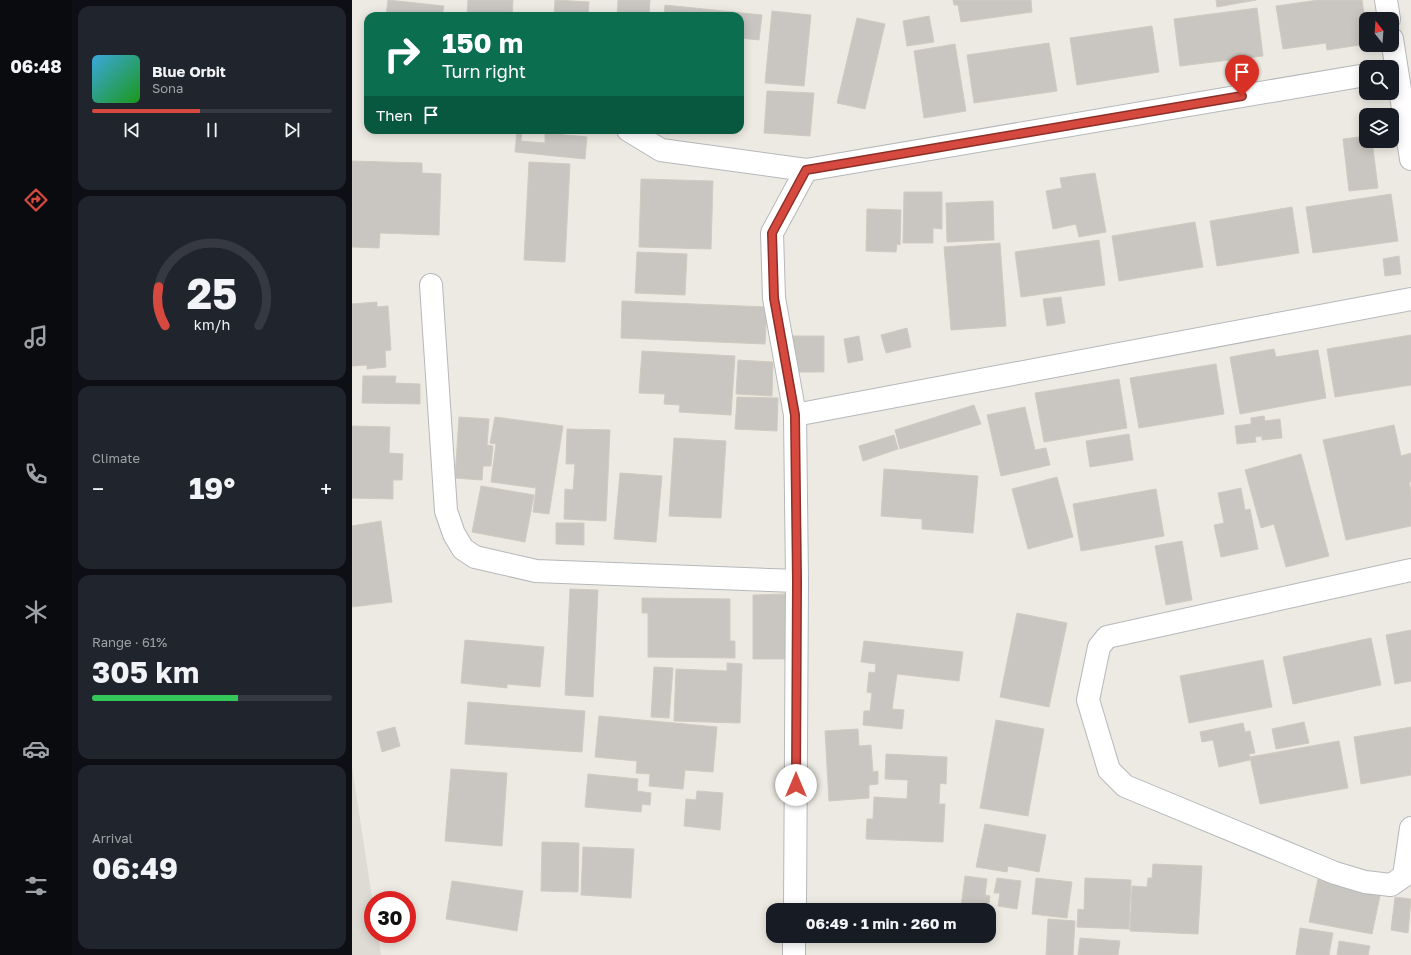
<!DOCTYPE html>
<meta charset="utf-8">
<style>
:root{--surface:#171b24;--page:#20242c;--text:#f1f3f6;--muted:#9ea1a6;--line:#363941;--accent:#d6493e}
body{margin:0;font-family:"Golos Text",sans-serif;background:var(--page);color:var(--text);height:100vh;display:flex;flex-direction:column;font-size:15px;white-space:nowrap}
*{box-sizing:border-box;margin:0}
p{font-size:13px;color:var(--muted)}
.icon{flex:none;width:22px;height:22px;fill:none;stroke:currentColor;stroke-width:2;stroke-linecap:round;stroke-linejoin:round}
.map{position:relative;flex:1;overflow:hidden}
.details{display:flex;flex-direction:column;gap:6px;padding:6px;background:#0d0f14;width:280px}
.details>*{flex:none}
.hud{position:absolute;left:12px;top:12px;width:380px;height:122px;border-radius:12px;box-shadow:0 2px 10px #0003;background:#0b6e4f;color:#fff;overflow:hidden}
.needle{width:26px;rotate:343deg}
.tools{position:absolute;left:1007px;top:12px;display:grid;gap:8px}
.tools a{display:grid;place-items:center;width:40px;height:40px;border-radius:8px;background:var(--surface);box-shadow:0 2px 10px #0003;font-size:20px}
.speed{position:absolute;left:12px;top:891px;display:flex;gap:8px;font-size:20px;font-weight:700;text-align:center}
.speed>*{display:grid;place-content:center;width:52px;height:52px;border-radius:50%;background:var(--surface);box-shadow:0 2px 10px #0003;line-height:1}
.speed .limit{border:6px solid #d22;background:#fff;color:#111}
.pin{position:absolute;display:grid;place-items:center;width:34px;height:34px;color:#fff;margin:-41px -17px;border-radius:50% 50% 50% 0;rotate:-45deg;box-shadow:0 0 4px #0007}
.pin .icon{rotate:45deg}
.me{position:absolute;width:44px;margin:-22px;rotate:0deg;stroke-linejoin:round;filter:drop-shadow(0 0 3px #0008)}
.turn{display:flex;align-items:center;gap:14px;height:84px;padding:0 12px;font-size:18px}
.turn .icon{width:52px;height:52px;stroke-width:2.5}
.turn b{display:block;font-size:28px;line-height:34px}
.then{display:flex;align-items:center;height:38px;padding:0 12px;background:#0003;gap:8px;font-size:15px}
.big{font-size:30px;font-weight:700;line-height:1.1}
.details .card{flex:1;display:flex;flex-direction:column;justify-content:center;gap:6px;min-width:0;padding:0 14px;border-radius:12px;background:var(--page)}
.details .dial{align-items:center;gap:0}
.dial svg{height:104px;overflow:visible;fill:none;stroke:var(--line);stroke-width:7;stroke-linecap:round;text-anchor:middle}
.dial text{fill:var(--text);stroke:none}
.song{display:flex;align-items:center;gap:12px}
.cover{width:48px;height:48px;border-radius:6px;background:linear-gradient(135deg,hsl(200 70% 55%),hsl(120 70% 35%))}
.played{height:4px;border-radius:2px;background:linear-gradient(90deg,var(--accent) 45%,var(--line) 45%)}
.keys{display:flex;justify-content:space-around;direction:ltr}
.heat{display:flex;justify-content:space-between;align-items:center;font-size:22px;direction:ltr}
.charge{height:6px;border-radius:3px;background:linear-gradient(90deg,#34c759 61%,var(--line) 0)}
.trip{position:absolute;left:414px;top:903px;width:230px;height:40px;border-radius:12px;background:var(--surface);box-shadow:0 2px 10px #0003;font-weight:700;line-height:40px;text-align:center}
main{display:flex;flex:1;min-height:0}
.dock{display:flex;flex-direction:column;width:72px;justify-content:space-around;align-items:center;background:#090b0e;color:var(--muted)}
.dock .icon{width:28px;height:28px}
.dock .on{color:var(--accent)}
.dock b{font-size:18px;color:var(--text)}
.map>svg:first-child{display:block}
</style>
<main>
<nav class="dock">
<b>06:48</b>
<svg class="icon on" aria-label="directions" viewBox="0 0 24 24"><path d="M12 3l9 9-9 9-9-9zM9 14v-3h6M13 9l2 2-2 2"/></svg>
<svg class="icon" aria-label="music" viewBox="0 0 24 24"><path d="M9 18V5l10-2v13"/><circle cx="6" cy="18" r="3"/><circle cx="16" cy="16" r="3"/></svg>
<svg class="icon" aria-label="phone" viewBox="0 0 24 24"><path d="M5 4h4l2 5-3 2q2 4 5 5l2-3 5 2v4C11 20 4 13 5 4z"/></svg>
<svg class="icon" aria-label="climate" viewBox="0 0 24 24"><path d="M12 3v18M4 7l16 10M4 17L20 7"/></svg>
<svg class="icon" aria-label="car" viewBox="0 0 24 24"><path d="M5 17H2v-5l4-1 3-4h7l3 4 3 1v5h-3M9 17h6M6 11h13"/><circle cx="7" cy="17" r="2"/><circle cx="17" cy="17" r="2"/></svg>
<svg class="icon" aria-label="filters" viewBox="0 0 24 24"><path d="M4 7h16M4 17h16"/><circle cx="9" cy="7" r="2"/><circle cx="15" cy="17" r="2"/></svg>
</nav>
<section class="details">
<div class="card">
<div class="song"><i class="cover"></i><div><b>Blue Orbit</b><p>Sona</p></div></div>
<div class="played"></div>
<div class="keys"><svg class="icon" aria-label="previous" viewBox="0 0 24 24"><path d="M18 5L8 12l10 7zM5 5v14"/></svg><svg class="icon" aria-label="pause" viewBox="0 0 24 24"><path d="M8 5v14M16 5v14"/></svg><svg class="icon" aria-label="next" viewBox="0 0 24 24"><path d="M6 5l10 7-10 7zM19 5v14"/></svg></div>
</div>
<div class="card dial"><svg viewBox="0 0 100 80">
<path d="M14 69A42 42 0 1 1 86 69"/>
<path d="M14 69A42 42 0 0 1 9 39" stroke="#d6493e"/>
<text x="50" y="56" font-size="32" font-weight="700">25</text>
<text x="50" y="72" font-size="11">km/h</text>
</svg></div>
<div class="card"><p>Climate</p>
<div class="heat"><a>−</a><b class="big">19°</b><a>+</a></div>
</div>
<div class="card"><p>Range · 61%</p><b class="big">305 km</b><div class="charge"></div></div>
<div class="card"><p>Arrival</p><b class="big">06:49</b></div>
</section>
<div class="map">
<svg width="1059" height="955" viewBox="0 0 1059 955">
<rect width="100%" height="100%" fill="#eceae2"/>
<path fill="#dedbd4" d="M0 767 21 904V934H26L29 955H0Z"/>
<path fill="#c9c6c1" stroke="#d0cbc1" d="M36 0 92 6 90 16H34Z
M116 0H161L160 16H115Z
M203 0 237 2 236 16H202Z
M266 0H298L297 16H265Z
M601 0H679L680 12 609 22 606 5H602Z
M864 0H904L865 7Z
M967 0H1010L1014 26V44L975 50 974 43 931 49 924 6Z
M313 5 410 15 407 40 388 38V16H312Z
M905 8 911 56 828 66 822 19Z
M420 11 459 15 452 86 413 83Z
M577 16 582 42 555 46 551 21Z
M505 18 533 24 513 109 485 103Z
M800 26 807 72 725 85 718 38Z
M697 43 705 91 622 103 615 55Z
M603 44 614 111 572 118 562 51Z
M415 91 462 93 458 136 412 133Z
M165 130 170 131 169 141 193 143V133L235 137 233 159 163 152Z
M290 130H319L318 134Z
M1014 136V141H1020L1026 188 997 191 991 139Z
M0 161 70 163V173L89 174 87 235 28 233 27 248 0 247Z
M177 162 218 164 213 262 172 260Z
M743 173 754 232 727 237 724 224 701 229 694 191 710 188 708 178Z
M289 179 361 181 359 249 287 247Z
M552 192H590V229L581 228V243H551Z
M1039 194 1046 241 961 253 954 207Z
M641 201 642 240 595 242 594 203Z
M940 207 947 253 865 266 858 221Z
M515 209 549 210 548 245 545 244 544 252 514 251Z
M843 222 851 267 767 281 760 236Z
M747 240 753 285 669 297 663 252Z
M648 243 654 326 599 330 592 247Z
M285 252 335 254 333 295 283 293Z
M1047 256 1049 274 1033 276 1031 259Z
M709 297 713 323 695 326 691 299Z
M270 301 415 307 413 344 269 338Z
M25 302V307L36 306 39 350 33 351 34 367 15 369V365L0 366V304Z
M555 328 559 347 534 353 529 335Z
M1059 335V385L983 397 975 349Z
M440 336H472V372H439Z
M507 336 511 360 496 363 492 339Z
M922 349 924 357 966 350 974 398 888 414 878 357Z
M290 351 383 356 379 415 327 412 328 405 312 404 313 394 287 393Z
M386 360 421 362 420 396 384 394Z
M864 364 872 414 787 428 778 378Z
M11 376H44L43 383 68 384V404L10 403Z
M767 379 775 428 692 442 683 393Z
M385 397 426 398 425 431 383 429Z
M622 405 629 424 548 449 543 430Z
M673 407 683 450 694 448 698 465 649 476 635 415Z
M912 416 913 421 928 419 930 438 910 440V436L903 437 904 442 885 444 883 426 899 424V418Z
M107 417 137 419 135 445 141 446 139 466H131L130 480 103 478Z
M143 417 211 426 197 514 181 512 184 488 139 482 144 444 138 443Z
M1042 425 1049 456 1059 453V482H1057L1059 490V526L994 540 971 440Z
M0 426 38 427 37 453 51 454 50 480H41V499L0 498Z
M215 429 258 430 254 521 212 519 213 489 221 490 223 464H214Z
M777 434 781 460 738 467 734 441Z
M542 435 546 449 511 461 507 446Z
M322 438 374 441 369 518 317 516Z
M949 454 977 556 934 567 922 524 909 528 893 470Z
M532 469 626 476 621 533 570 529V519L529 516Z
M268 473 310 476 304 542 262 539Z
M705 477 721 537 676 549 660 489Z
M129 486 182 495 173 542 120 532Z
M889 488 893 510 898 509 906 549 869 557 862 525 872 523 866 493Z
M804 489 812 536 729 551 721 504Z
M29 521 40 602 0 607V526Z
M204 523H232V545L204 544Z
M830 541 840 600 814 605 803 546Z
M218 589 246 590 241 697 213 695Z
M435 594 436 659H401V595Z
M290 598 378 599V641H383V658L296 657V613H290Z
M665 613 715 623 697 707 648 697Z
M1059 630V681L1043 684 1034 635Z
M1019 638 1029 685 941 704 931 657Z
M113 640 192 647 188 687 155 684V688L109 683Z
M512 641 611 652 607 681 545 674 540 709 552 710 550 729 511 725 512 711H518L520 693 515 692 517 672 523 673 524 664 509 662Z
M911 660 920 707 837 723 828 676Z
M375 663 390 664 388 723 322 721 324 669 375 671Z
M302 667 321 668 317 718 299 717Z
M116 702 233 711 230 752 113 744Z
M247 716 365 727 361 772 333 770 331 789 297 786 298 774 284 773 285 761 243 757Z
M644 720 692 729 676 816 628 808Z
M952 722 957 743 924 749 920 729Z
M891 723 893 732 898 731 903 753 897 754 898 760 867 767 861 740 850 742 848 732Z
M43 727 48 746 30 752 25 732Z
M1059 727V775L1009 784 1002 737Z
M506 729 507 746 519 745 521 772 526 771V784L517 785V798L477 801 473 731Z
M987 741 996 788 908 804 898 757Z
M534 754 595 757 594 784 588 783 587 804H593L591 842 514 839 515 819H521L522 797 555 799 556 780 533 779Z
M99 769 155 773 150 846 93 841Z
M236 774 286 779 285 791 299 793 298 805 290 804 289 812 233 807Z
M345 791 371 793 368 830 332 826 334 799 344 800Z
M633 824 694 835 687 872 656 866 655 872 624 867Z
M190 842 227 843 226 892 189 891Z
M231 847 282 849 279 898 229 895Z
M801 864 850 866 846 934 778 931 780 886 795 887 796 878H800Z
M613 876 635 879 633 895 638 896 636 910 609 907Z
M645 878 669 881 665 909 646 906 648 893H642Z
M684 878 720 882 715 918 680 914Z
M733 878 779 880 777 929 725 927 726 909 732 910Z
M966 879 1029 891 1020 934 957 922Z
M100 881 171 891 165 931 94 919Z
M1043 897 1059 899 1056 933 1039 930Z
M696 919 723 921 721 955H694Z
M948 928 981 933 977 955H944Z
M728 938 768 941 766 955H726Z
M987 941 1018 946 1016 955H985Z"/>
<g fill="none" stroke-linecap="round" stroke-linejoin="round">
<g stroke="#b5b8bb" stroke-width="24">
<path id="minor" d="M1034 0 1037 19
M1040 39 1059 159
M1014 75 454 170 420 233 422 298 443 415 1059 299
M276 130 309 150 454 170
M79 285 94 511 102 534 111 549 123 557 184 571 445 581
M1059 570 755 637 747 647 736 700 757 770 773 786 983 873 1013 882 1039 885 1052 876 1059 828
M443 910 445 581 443 415
M442 955V936"/>
</g>
<use href="#minor" stroke="#fff" stroke-width="22"/>
</g>
<g fill="none" stroke-linecap="round" stroke-linejoin="round">
<g stroke="#8b2f28" stroke-width="10">
<path id="route" d="M444 785 445 581 443 415 422 298 420 233 454 170 890 96"/>
</g>
<use href="#route" stroke="#d6493e" stroke-width="7"/>
</g>
</svg>
<div class="tools">
<a><svg class="needle" viewBox="-14 -14 28 28"><path d="M0-13l5 13h-10z" fill="#e53935"/><path d="M0 13l5-13h-10z" fill="#9ea1a6"/></svg></a>
<a><svg class="icon" aria-label="search" viewBox="0 0 24 24"><circle cx="10" cy="10" r="6"/><path d="M15 15l6 6"/></svg></a>
<a><svg class="icon" aria-label="layers" viewBox="0 0 24 24"><path d="M12 4l9 5-9 5-9-5zM3 14l9 5 9-5"/></svg></a>
</div>
<div class="speed"><div class="limit">30</div></div>
<div class="pin" style="left:890px;top:96px;background:#d93025"><svg class="icon" aria-label="arrive" viewBox="0 0 24 24"><path d="M6 21V4h12l-3 4 3 4H6"/></svg></div>
<svg class="me" style="left:444px;top:785px" viewBox="-20 -20 40 40"><circle r="19" fill="#fff"/><path d="M0-13L10 11 0 6-10 11z" fill="#d6493e"/></svg>
<div class="trip">06:49 · 1 min · 260 m</div>
<div class="hud">
<div class="turn"><svg class="icon" aria-label="right" viewBox="0 0 24 24"><path d="M7 20v-9h11M14 6l5 5-5 5"/></svg><div><b>150 m</b>Turn right</div></div>
<div class="then">Then<svg class="icon" aria-label="arrive" viewBox="0 0 24 24"><path d="M6 21V4h12l-3 4 3 4H6"/></svg></div>
</div>
</div>
</main>
